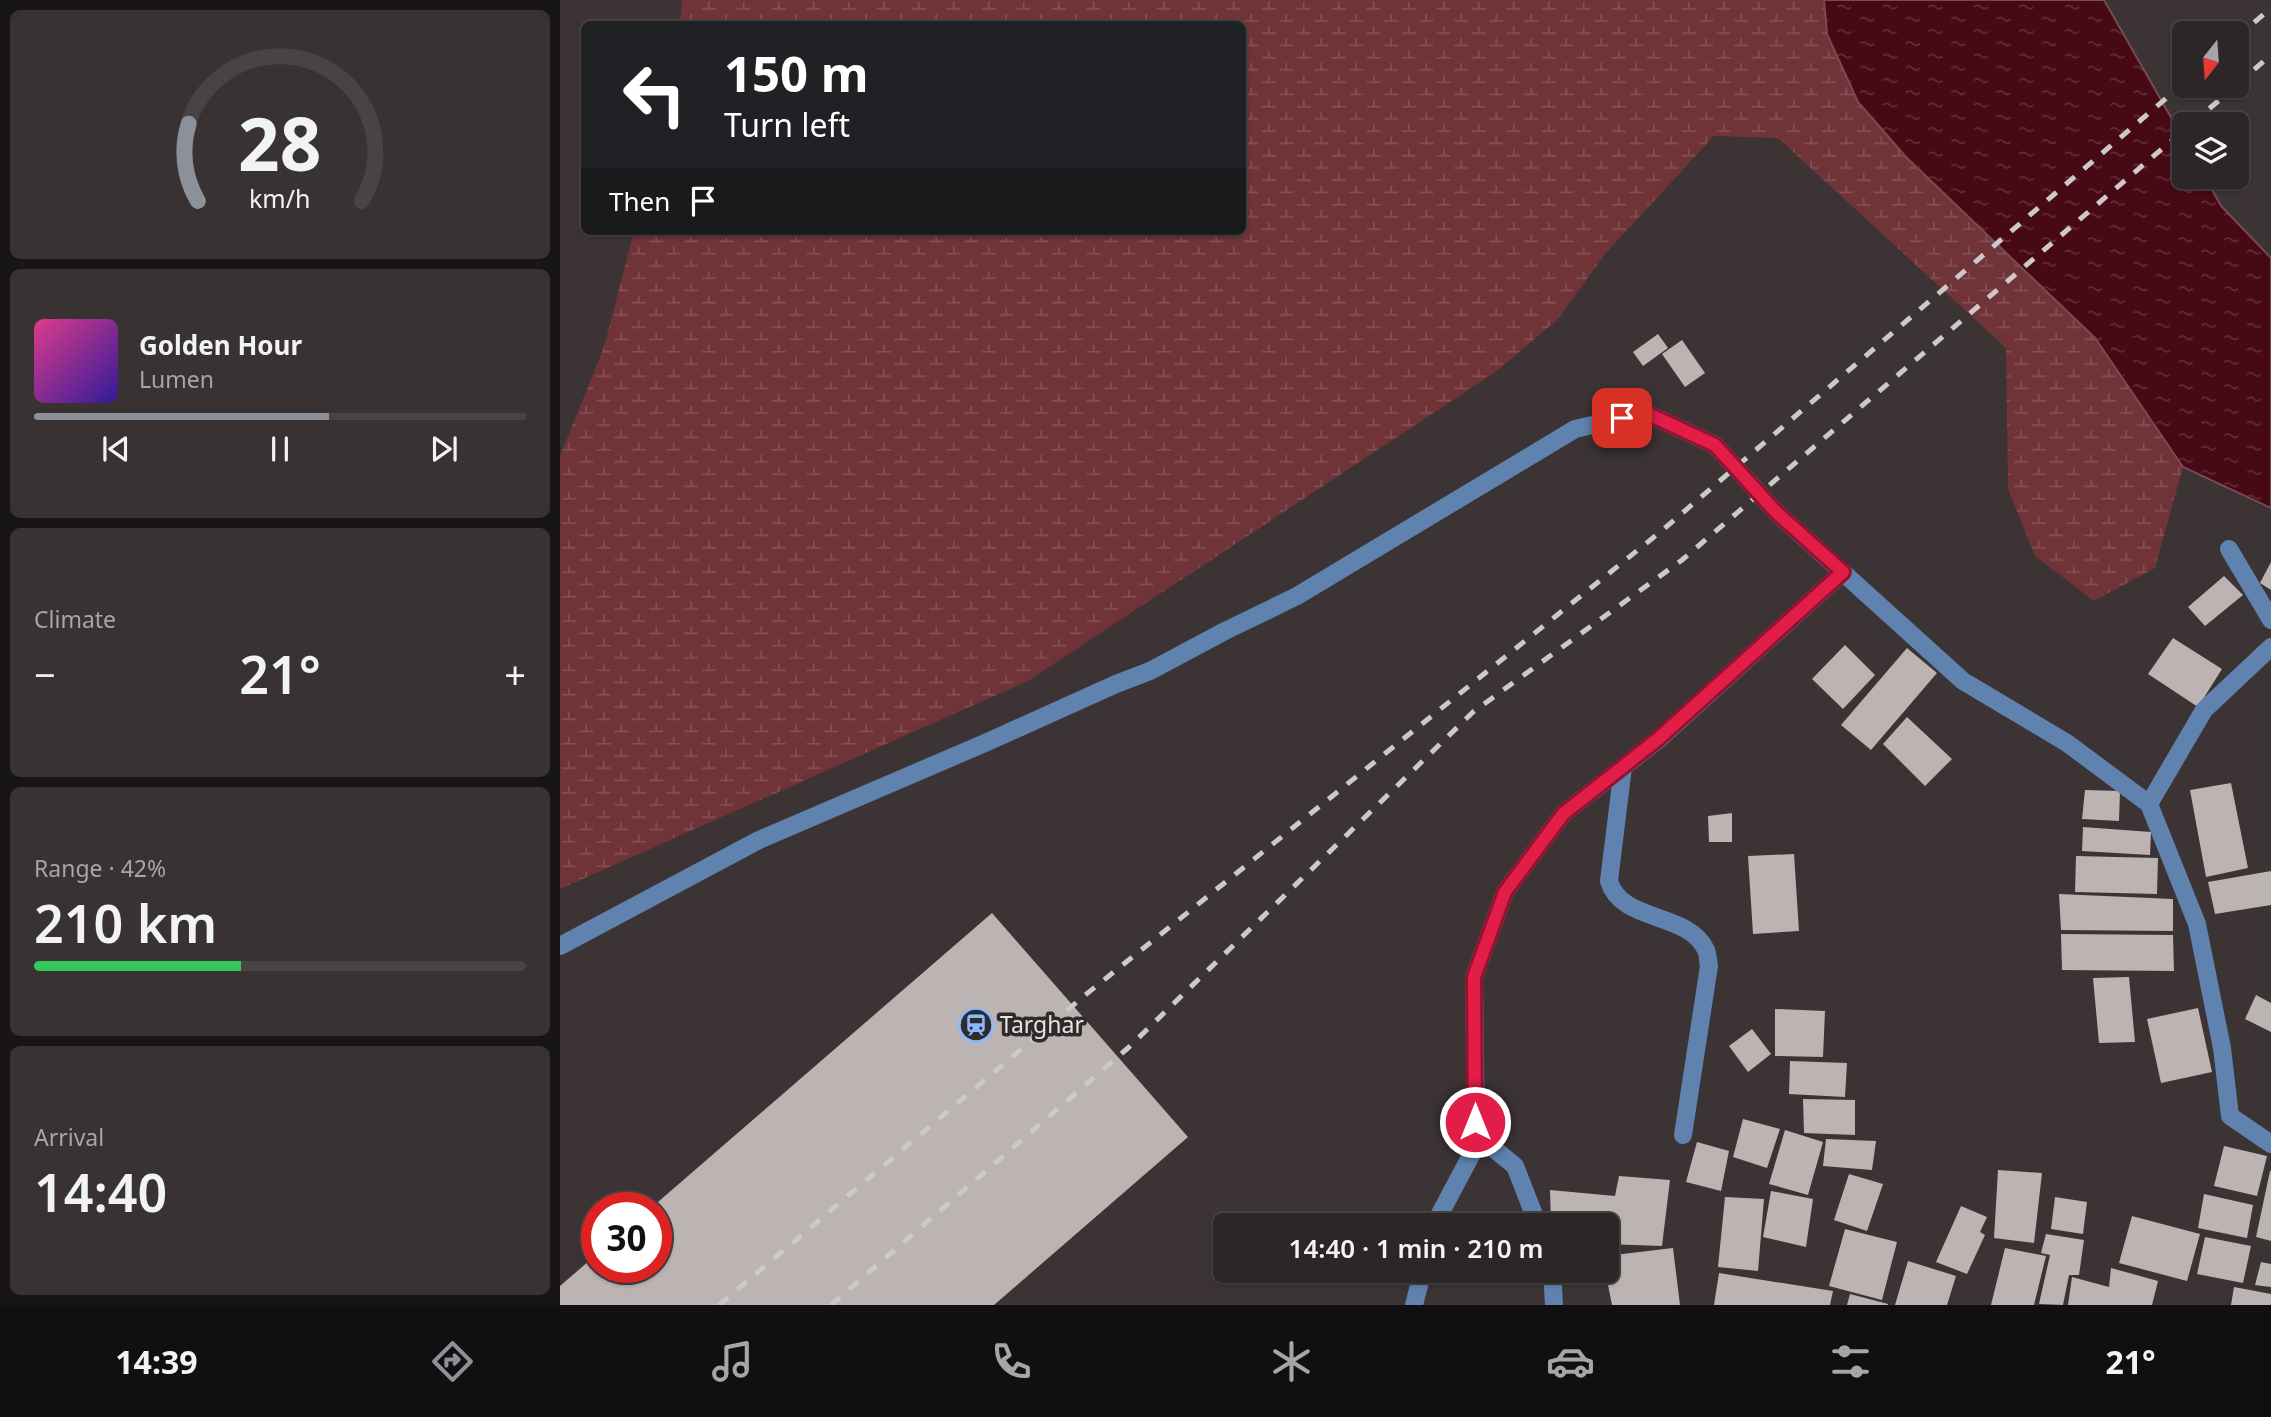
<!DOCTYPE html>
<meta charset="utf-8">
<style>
:root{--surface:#2c2627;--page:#383233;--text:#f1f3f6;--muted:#a6a5a7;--line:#484344;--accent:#8c9099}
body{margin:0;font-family:"Noto Sans",sans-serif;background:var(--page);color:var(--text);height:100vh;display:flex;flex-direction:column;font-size:26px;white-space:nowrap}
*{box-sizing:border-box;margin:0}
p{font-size:23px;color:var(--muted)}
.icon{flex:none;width:38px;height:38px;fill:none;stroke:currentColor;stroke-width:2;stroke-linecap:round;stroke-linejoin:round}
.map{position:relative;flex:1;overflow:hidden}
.panel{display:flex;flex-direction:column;gap:10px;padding:10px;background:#181515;width:560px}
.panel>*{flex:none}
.guide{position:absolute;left:21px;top:21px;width:665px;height:214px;border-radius:10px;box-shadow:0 2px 5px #0004,0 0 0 2px var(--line);background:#202124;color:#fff;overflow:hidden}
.needle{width:46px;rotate:197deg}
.tools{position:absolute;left:1612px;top:21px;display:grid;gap:14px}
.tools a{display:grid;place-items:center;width:77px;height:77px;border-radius:10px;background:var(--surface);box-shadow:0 2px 5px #0004,0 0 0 2px var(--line);font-size:35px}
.speed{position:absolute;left:21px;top:1192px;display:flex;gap:14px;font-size:35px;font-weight:700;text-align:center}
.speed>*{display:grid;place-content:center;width:91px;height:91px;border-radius:50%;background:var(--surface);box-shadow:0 2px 5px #0004,0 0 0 2px var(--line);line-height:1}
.speed .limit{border:10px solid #d22;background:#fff;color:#111}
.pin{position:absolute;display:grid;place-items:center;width:60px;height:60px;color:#fff;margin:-30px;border-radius:14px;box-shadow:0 4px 10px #0006}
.me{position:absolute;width:77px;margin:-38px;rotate:0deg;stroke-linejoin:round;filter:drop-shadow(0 0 5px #0008)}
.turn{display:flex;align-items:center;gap:24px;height:147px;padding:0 28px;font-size:32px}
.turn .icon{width:91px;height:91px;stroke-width:2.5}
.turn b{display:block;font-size:49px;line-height:60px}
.then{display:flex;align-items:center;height:66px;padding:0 28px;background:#0003;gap:14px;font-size:26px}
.big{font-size:52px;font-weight:600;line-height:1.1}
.panel .widget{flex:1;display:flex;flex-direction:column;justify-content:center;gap:10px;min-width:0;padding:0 24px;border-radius:10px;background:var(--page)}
.panel .dial{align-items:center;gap:0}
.dial svg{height:182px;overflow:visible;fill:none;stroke:var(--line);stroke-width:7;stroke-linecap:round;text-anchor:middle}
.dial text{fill:var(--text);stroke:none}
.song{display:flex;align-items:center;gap:21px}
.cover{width:84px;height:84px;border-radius:10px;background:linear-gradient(135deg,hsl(330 70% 55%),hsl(250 70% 35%))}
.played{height:7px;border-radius:4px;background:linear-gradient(90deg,var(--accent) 60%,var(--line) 60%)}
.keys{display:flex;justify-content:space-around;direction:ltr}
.heat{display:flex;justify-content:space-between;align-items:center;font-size:38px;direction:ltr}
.charge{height:10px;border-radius:5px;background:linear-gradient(90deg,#34c759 42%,var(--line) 0)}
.trip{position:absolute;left:653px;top:1213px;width:406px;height:70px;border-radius:10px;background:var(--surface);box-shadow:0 2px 5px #0004,0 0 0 2px var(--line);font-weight:600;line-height:70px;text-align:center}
.dock{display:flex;height:112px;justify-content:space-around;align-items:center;background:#120f10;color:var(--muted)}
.dock .icon{width:49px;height:49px}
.dock .current{color:var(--accent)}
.dock b{font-size:32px;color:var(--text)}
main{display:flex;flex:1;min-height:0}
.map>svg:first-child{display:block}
</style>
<main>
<section class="panel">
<div class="widget dial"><svg viewBox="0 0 100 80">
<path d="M14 69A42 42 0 1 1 86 69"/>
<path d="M14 69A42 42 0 0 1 10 35" stroke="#8c9099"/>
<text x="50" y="56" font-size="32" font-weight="700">28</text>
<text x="50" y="72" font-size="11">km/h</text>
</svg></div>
<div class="widget">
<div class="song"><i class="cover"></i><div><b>Golden Hour</b><p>Lumen</p></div></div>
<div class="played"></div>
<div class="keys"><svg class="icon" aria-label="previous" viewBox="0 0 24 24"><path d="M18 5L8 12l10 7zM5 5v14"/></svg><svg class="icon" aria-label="pause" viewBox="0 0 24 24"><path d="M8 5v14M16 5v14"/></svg><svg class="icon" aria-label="next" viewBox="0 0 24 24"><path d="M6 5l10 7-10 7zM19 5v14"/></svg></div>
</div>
<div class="widget"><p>Climate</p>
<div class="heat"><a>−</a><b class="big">21°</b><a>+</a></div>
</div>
<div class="widget"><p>Range · 42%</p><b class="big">210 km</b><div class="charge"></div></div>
<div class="widget"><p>Arrival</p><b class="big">14:40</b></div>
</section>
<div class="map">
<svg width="1711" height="1305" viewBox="0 0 1711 1305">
<defs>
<pattern id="wetland-marsh" width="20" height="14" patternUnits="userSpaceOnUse" patternTransform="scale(1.75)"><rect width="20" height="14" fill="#6f3338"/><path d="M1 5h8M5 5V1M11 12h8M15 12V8" fill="none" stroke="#845055"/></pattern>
<pattern id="water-ripples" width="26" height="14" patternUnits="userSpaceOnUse" patternTransform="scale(1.75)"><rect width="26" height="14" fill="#470914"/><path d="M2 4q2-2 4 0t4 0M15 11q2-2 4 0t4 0" fill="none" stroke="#622d36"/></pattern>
</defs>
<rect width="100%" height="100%" fill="#3b3334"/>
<path fill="url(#wetland-marsh)" d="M122 0H1264L1267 34 1346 157 1535 338 1623 467 1595 568 1534 601 1475 556 1448 489 1446 348 1218 138 1154 136 1046 253 997 320 937 371 468 681 0 889V456L44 347 74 231H682V24H120Z"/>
<path fill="url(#water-ripples)" stroke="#774b52" stroke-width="2" d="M1264 0H1544L1624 140V177H1645L1661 206 1711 258V508L1623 467 1535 338 1346 157 1298 102 1267 34Z"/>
<path fill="#bcb3b3" d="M1098 334 1108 348 1083 366 1073 352Z
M1122 340 1145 373 1125 387 1102 354Z
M1711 562V590L1700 583Z
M1664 576 1683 595 1645 626 1628 607Z
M1613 638 1662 669 1638 707 1588 674Z
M1285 645 1315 675 1283 709 1252 679Z
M1347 648 1377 673 1311 750 1281 725Z
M1347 717 1392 759 1365 786 1323 744Z
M1671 783 1688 868 1646 877 1630 790Z
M1525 790 1560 791 1559 821 1522 819Z
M1172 813V842H1149L1148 816Z
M1523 827 1591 832 1590 855 1522 851Z
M1234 854 1239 931 1193 934 1188 856Z
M1516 856 1598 858 1597 894 1515 892Z
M1711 871V905L1655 914 1648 882Z
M1499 894 1613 899V931L1501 930Z
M432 913 628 1137 434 1305H0V1286L37 1254V1267H96V1208H91Z
M1501 934 1613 935 1614 971 1502 970Z
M1569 977 1575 1042 1539 1043 1533 978Z
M1696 995 1711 1003V1032L1685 1019Z
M1638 1008 1652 1072 1601 1083 1587 1019Z
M1215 1009 1265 1011 1263 1057 1215 1056Z
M1192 1029 1211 1054 1188 1072 1169 1046Z
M1230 1061 1287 1063 1285 1097 1229 1094Z
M1243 1099 1295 1100V1135L1244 1133Z
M1183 1119 1220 1129 1207 1168 1173 1157Z
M1225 1130 1263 1142 1248 1195 1209 1184Z
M1266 1139 1316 1141 1312 1170 1263 1166Z
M1137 1142 1169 1151 1161 1191 1126 1182Z
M1664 1146 1707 1156 1697 1196 1654 1186Z
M1438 1170 1482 1173 1474 1243 1434 1238Z
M1710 1171H1711V1241L1696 1237Z
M1289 1174 1323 1184 1307 1231 1274 1220Z
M1059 1176 1110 1180 1102 1246 1046 1244V1225H991L990 1190 1055 1196Z
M1211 1191 1253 1199 1246 1247 1203 1237Z
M1644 1194 1693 1205 1687 1238 1638 1228Z
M1165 1197 1204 1199 1198 1271 1158 1267Z
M1495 1197 1527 1202 1523 1234 1491 1229Z
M1401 1206 1427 1217 1420 1232 1425 1235 1407 1274 1376 1262Z
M1572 1216 1640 1234 1627 1281 1559 1263Z
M1285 1229 1337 1242 1322 1300 1269 1286Z
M1486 1234 1524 1240 1519 1275H1509L1503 1305 1479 1304 1490 1255 1481 1253Z
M1645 1237 1691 1246 1683 1283 1637 1274Z
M1113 1248 1120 1305H1052L1045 1270H1046V1256Z
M1445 1248 1486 1256 1474 1305H1431Z
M1348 1261 1396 1276 1387 1305H1335Z
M1701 1262 1711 1264V1287L1695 1285Z
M1551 1268 1598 1281 1592 1305H1508L1512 1277 1549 1287Z
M1159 1273 1273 1291 1270 1305H1154Z
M1674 1287 1711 1294V1305H1671Z
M1290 1294 1328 1304V1305H1287Z"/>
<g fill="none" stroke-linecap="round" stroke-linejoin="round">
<path stroke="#6082ae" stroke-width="18" d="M1669 549 1711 620
M1063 767 1049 881C1061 923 1128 911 1146 950 1148 955 1148 961 1149 966L1123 1135
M1589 804 1644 710 1711 647
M0 946 199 840 425 743 556 684 590 671 665 631 737 596 1015 429 1086 413 1155 445 1216 512 1403 681 1507 743 1589 804 1637 924 1662 1048 1670 1116 1711 1144
M916 1146 933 1148 955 1166 978 1225
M874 1225 916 1146 914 977 945 892 1003 814 1099 739 1283 572
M992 1270 994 1305
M854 1305 863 1270"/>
<path stroke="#cdc8c9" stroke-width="5" stroke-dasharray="12 12" stroke-linecap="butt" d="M1676 38 1711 8
M1676 85 1711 55
M1631 124 1676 86
M159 1305 524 996 1099 533 1624 83
M271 1305 568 1048 913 712 1122 560 1624 130"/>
</g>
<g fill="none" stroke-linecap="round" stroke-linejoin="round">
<g stroke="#92132f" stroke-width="18">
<path id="route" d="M915 1122 914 977 945 892 1003 814 1098 739 1283 572 1216 512 1155 445 1086 413 1062 418"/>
</g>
<use href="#route" stroke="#e11d48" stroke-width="12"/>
</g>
<defs>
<g id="station-ring" transform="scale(1.75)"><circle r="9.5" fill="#302a2a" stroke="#88bbfc" stroke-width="1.5"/><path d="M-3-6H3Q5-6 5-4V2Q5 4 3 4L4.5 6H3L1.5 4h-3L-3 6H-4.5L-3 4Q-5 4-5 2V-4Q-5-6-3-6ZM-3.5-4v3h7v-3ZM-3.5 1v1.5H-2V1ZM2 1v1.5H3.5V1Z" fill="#88bbfc"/></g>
</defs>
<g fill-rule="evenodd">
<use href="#station-ring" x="416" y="1025"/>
</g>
<g text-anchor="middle" stroke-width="7" stroke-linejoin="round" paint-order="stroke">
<g font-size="23" fill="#e8e4e4" stroke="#302a2a" text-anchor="start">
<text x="440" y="1033">Targhar</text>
</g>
</g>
</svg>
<div class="tools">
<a><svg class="needle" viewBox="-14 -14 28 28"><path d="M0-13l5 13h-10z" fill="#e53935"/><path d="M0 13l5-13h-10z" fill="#a6a5a7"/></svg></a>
<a><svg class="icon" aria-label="layers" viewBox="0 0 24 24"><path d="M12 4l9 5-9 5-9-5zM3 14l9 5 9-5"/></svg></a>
</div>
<div class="speed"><div class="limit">30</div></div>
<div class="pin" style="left:1062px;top:418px;background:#d93025"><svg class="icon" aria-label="arrive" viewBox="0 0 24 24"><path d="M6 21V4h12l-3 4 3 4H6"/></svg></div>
<svg class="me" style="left:915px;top:1122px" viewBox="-20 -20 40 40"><circle r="17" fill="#e11d48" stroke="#fff" stroke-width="3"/><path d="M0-11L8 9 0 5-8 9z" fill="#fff"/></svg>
<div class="trip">14:40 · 1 min · 210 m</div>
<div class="guide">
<div class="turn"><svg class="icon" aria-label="left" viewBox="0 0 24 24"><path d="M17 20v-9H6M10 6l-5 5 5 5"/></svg><div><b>150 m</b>Turn left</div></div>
<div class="then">Then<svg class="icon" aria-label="arrive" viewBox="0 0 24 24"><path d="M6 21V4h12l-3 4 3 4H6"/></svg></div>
</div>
</div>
</main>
<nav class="dock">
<b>14:39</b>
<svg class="icon current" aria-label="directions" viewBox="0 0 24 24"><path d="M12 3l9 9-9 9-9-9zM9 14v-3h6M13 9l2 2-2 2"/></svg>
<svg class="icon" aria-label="music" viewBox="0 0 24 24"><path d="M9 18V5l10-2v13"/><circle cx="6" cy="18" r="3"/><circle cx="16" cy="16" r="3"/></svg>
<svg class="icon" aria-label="phone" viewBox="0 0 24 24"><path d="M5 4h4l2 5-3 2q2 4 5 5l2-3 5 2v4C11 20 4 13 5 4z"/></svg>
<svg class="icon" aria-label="climate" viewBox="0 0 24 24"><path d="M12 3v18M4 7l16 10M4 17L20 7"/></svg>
<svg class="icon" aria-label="car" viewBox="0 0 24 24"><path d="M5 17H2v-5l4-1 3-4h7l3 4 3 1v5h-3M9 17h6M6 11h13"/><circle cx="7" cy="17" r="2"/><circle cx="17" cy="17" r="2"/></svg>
<svg class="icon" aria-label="filters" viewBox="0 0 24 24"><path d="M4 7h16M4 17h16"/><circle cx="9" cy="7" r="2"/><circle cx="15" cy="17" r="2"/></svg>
<b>21°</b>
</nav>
